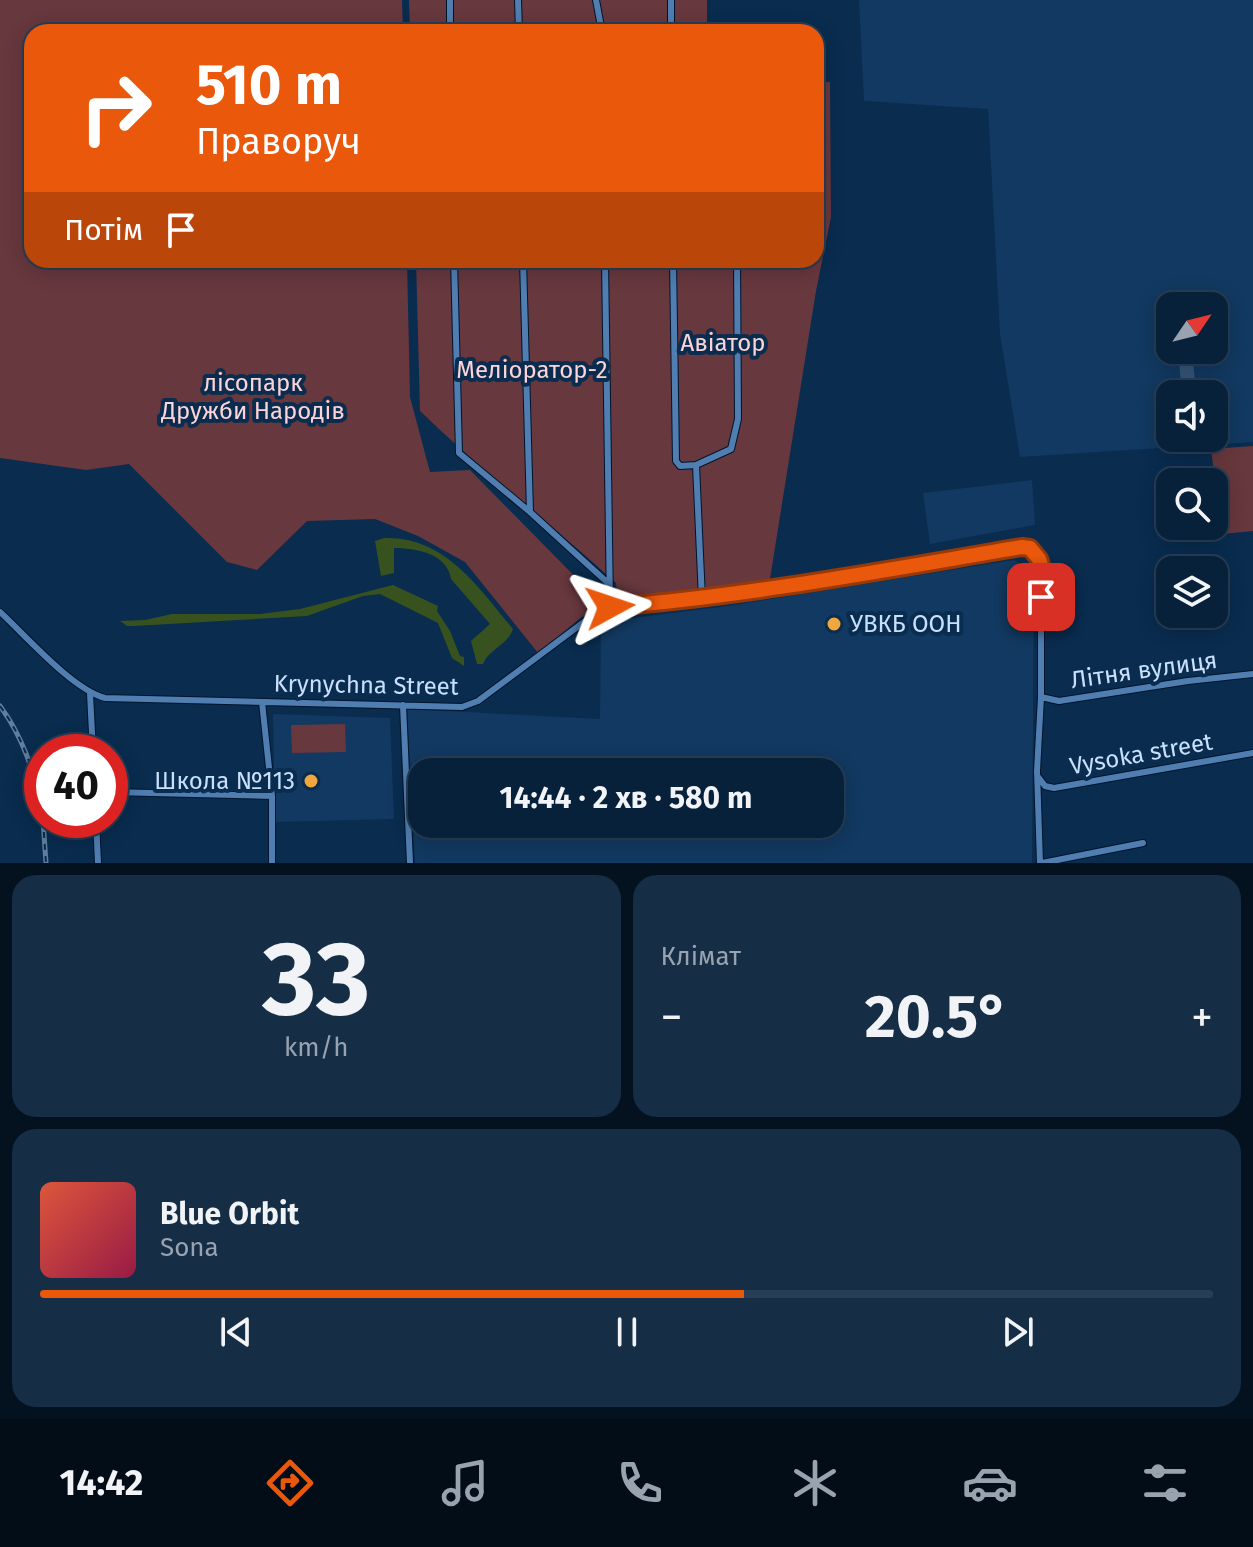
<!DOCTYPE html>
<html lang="uk">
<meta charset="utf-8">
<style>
:root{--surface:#07213b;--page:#152e46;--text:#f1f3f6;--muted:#98a3af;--line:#283e55;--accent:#ea580c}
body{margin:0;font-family:"Fira Sans",sans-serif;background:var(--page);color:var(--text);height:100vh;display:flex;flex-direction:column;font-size:30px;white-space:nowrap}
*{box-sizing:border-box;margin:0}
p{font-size:26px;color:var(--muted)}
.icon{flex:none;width:44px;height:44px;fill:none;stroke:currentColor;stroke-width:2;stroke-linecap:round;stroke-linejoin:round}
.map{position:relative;height:863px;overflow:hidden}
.details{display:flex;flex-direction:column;gap:12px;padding:12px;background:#041220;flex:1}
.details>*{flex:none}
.guide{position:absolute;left:24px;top:24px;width:800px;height:244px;border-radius:24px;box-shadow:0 4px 20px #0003,0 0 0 2px var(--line);background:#ea580c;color:#fff;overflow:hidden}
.needle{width:52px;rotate:55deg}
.buttons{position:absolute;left:1156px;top:292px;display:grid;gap:16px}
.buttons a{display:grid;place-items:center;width:72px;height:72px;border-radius:16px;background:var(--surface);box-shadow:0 4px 20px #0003,0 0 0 2px var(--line);font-size:40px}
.speed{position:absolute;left:24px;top:734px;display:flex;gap:16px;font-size:40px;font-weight:700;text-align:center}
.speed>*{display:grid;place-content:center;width:104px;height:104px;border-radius:50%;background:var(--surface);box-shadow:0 4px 20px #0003,0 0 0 2px var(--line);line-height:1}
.speed .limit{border:12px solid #d22;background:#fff;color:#111}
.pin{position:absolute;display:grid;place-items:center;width:68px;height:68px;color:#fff;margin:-34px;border-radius:16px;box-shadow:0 4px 12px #0006}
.me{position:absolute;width:88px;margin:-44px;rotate:85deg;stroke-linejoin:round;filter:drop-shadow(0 0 6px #0008)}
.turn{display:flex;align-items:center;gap:28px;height:168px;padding:0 40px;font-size:36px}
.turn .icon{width:104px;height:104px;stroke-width:2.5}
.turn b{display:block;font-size:56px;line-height:68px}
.then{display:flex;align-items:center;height:76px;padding:0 40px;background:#0003;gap:16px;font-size:30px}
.big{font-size:60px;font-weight:700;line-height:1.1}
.details .card{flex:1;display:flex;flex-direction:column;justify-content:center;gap:12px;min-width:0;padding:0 28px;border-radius:24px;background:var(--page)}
.details .dial{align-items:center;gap:0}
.dial b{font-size:104px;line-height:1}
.song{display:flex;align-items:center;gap:24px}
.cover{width:96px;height:96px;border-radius:12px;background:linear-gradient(135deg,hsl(10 70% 55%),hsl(340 70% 35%))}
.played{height:8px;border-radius:4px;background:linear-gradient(90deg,var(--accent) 60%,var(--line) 60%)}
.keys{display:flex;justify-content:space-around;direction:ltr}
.heat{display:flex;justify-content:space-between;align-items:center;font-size:44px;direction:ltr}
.details .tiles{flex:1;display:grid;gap:12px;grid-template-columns:1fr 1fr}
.card:last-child{grid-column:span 2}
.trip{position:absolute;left:408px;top:758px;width:436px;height:80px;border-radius:24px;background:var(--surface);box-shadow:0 4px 20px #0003,0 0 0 2px var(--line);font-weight:700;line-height:80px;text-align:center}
.tab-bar{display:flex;height:128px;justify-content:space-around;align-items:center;background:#030d18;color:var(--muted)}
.tab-bar .icon{width:56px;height:56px}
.tab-bar .current{color:var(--accent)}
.tab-bar b{font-size:36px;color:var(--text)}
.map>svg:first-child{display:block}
</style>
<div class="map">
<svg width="1253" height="863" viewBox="0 0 1253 863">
<rect width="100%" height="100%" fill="#092c4f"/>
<path fill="#123961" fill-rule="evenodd" d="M859 0H1253V442L1020 457 1000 334 988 109 864 101ZM1214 306V350H1170V306ZM1214 394V438H1170V394Z
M1032 480 1035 525 930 544 923 493Z
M1014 560 1029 569 1034 590 1032 863H415L407 709 600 719 601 622 728 606ZM422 772H830V824H422Z
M273 714 390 718 394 819 275 822Z"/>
<path fill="#67383e" d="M0 0H402L403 32H32V260H407L410 397 430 472 470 470 600 602 538 653 465 562 418 536 375 519 307 521 257 570 227 562 129 464 86 470 0 458Z
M409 0H707V32H410Z
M830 82 831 217 816 291 770 579 618 606 616 583C551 524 482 471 420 411L416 260H816V83Z
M1253 446V531L1222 534 1211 449Z
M345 724 346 752 292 753 291 725Z"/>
<path fill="#37521f" d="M384 538C445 536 478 587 513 629 508 645 489 649 483 664H477L471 641 490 624 451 579C447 553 415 548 394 548V573L381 576 375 541Z
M393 585 438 606 437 611 450 631 460 656 464 657V666L452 658 438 623 380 594 363 596 307 616 134 626H127L120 621 145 620 172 614H260L300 609Z"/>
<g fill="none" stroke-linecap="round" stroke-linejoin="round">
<path stroke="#345577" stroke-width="14" d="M1185 350 1189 394"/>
<g stroke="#00142c" stroke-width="8">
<path id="minor" d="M450 0V32
M518 0 519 32
M596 0 602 32
M671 0V32
M454 260 459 453 530 512 609 584
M523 260 530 512
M605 260 610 607
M673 260 676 461 680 466 696 465
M702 599 696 465 731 449 738 419 737 260
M0 612C27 637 72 689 105 698L462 707 478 701 588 619 610 607 686 601 770 589 1022 547 1030 548 1039 559 1041 565V697L1037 771 1040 863
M90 694 93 752
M1041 697 1059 701 1188 681 1253 674
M262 702 272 796V863
M403 705 410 863
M1039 778 1045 786 1054 788 1253 753
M110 792 272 796
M96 820 98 863
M1042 863 1143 843"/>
</g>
<use href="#minor" stroke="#507eb1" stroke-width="6"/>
<g stroke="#607e9f" stroke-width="5">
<path id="rail" d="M0 706C23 737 33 770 42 807
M43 820 46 863"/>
</g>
<use href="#rail" stroke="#092c4f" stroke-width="2" stroke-dasharray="6" stroke-linecap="butt"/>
</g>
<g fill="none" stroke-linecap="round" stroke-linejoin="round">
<g stroke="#983908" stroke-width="20">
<path id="route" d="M610 607C748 596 885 570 1022 547L1030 548 1039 559 1041 565V597"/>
</g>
<use href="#route" stroke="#ea580c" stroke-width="14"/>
</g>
<g fill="#efa73e" stroke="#092c4f" stroke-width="3">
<circle cx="834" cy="624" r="8"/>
<circle cx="311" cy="781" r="8"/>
</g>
<g text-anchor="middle" stroke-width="8" stroke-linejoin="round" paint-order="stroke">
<g font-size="24" fill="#fcd4d7" stroke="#092c4f">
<text x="723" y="351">Авіатор</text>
<text x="532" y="378">Меліоратор-2</text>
<text x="253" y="391">лісопарк<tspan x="253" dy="28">Дружби Народів</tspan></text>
</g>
<g font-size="24" fill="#c8e0fd" stroke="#092c4f" text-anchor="start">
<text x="850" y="632">УВКБ ООН</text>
<text x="295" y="789" text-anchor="end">Школа №113</text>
</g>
<g font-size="24" fill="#c8e0fd" stroke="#092c4f">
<text transform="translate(1144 670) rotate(-8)" y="8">Літня вулиця</text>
<text transform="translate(366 685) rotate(1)" y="8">Krynychna Street</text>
<text transform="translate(1141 754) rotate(-10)" y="8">Vysoka street</text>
</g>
</g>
</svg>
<div class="buttons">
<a><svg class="needle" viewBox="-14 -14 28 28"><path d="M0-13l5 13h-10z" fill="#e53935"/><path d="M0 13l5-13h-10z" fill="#98a3af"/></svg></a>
<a><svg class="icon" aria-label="sound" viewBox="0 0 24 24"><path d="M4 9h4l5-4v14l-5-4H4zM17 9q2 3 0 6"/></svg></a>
<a><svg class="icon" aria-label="search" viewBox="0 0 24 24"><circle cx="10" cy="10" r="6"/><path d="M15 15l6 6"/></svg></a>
<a><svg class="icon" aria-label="layers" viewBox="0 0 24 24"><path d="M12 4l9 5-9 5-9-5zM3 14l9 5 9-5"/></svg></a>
</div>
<div class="speed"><div class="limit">40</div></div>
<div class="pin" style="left:1041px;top:597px;background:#d93025"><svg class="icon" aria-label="arrive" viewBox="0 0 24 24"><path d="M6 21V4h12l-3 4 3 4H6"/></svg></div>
<svg class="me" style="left:610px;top:607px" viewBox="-20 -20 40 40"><path d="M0-17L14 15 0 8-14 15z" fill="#ea580c" stroke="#fff" stroke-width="4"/></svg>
<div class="trip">14:44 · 2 хв · 580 m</div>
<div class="guide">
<div class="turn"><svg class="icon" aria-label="right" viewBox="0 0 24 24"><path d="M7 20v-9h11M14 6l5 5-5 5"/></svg><div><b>510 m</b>Праворуч</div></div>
<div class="then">Потім<svg class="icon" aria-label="arrive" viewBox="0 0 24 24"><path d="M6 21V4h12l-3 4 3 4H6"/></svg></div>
</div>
</div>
<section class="details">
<div class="tiles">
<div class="card dial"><b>33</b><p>km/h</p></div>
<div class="card"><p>Клімат</p>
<div class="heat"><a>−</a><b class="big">20.5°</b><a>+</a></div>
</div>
<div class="card">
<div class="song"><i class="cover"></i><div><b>Blue Orbit</b><p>Sona</p></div></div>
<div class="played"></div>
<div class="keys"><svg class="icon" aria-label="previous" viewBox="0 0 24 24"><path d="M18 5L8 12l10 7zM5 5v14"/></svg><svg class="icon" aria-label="pause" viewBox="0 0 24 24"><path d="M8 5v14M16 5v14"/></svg><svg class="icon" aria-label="next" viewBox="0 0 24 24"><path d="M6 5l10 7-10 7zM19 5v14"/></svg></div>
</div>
</div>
</section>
<nav class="tab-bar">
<b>14:42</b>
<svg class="icon current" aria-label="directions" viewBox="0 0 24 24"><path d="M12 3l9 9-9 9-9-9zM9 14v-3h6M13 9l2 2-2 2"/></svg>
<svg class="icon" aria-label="music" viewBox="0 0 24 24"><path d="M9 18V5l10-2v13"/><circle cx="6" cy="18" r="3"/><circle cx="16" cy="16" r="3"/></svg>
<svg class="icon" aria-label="phone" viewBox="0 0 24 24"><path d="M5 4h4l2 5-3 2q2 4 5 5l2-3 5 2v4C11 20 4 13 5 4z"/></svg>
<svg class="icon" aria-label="climate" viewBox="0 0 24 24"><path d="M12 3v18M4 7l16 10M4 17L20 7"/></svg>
<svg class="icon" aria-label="car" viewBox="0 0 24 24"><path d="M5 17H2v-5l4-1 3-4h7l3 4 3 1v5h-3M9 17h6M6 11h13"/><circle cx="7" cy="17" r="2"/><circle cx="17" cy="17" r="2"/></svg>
<svg class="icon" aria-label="filters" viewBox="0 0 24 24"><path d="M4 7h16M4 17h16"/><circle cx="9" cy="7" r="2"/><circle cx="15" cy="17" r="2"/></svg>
</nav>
